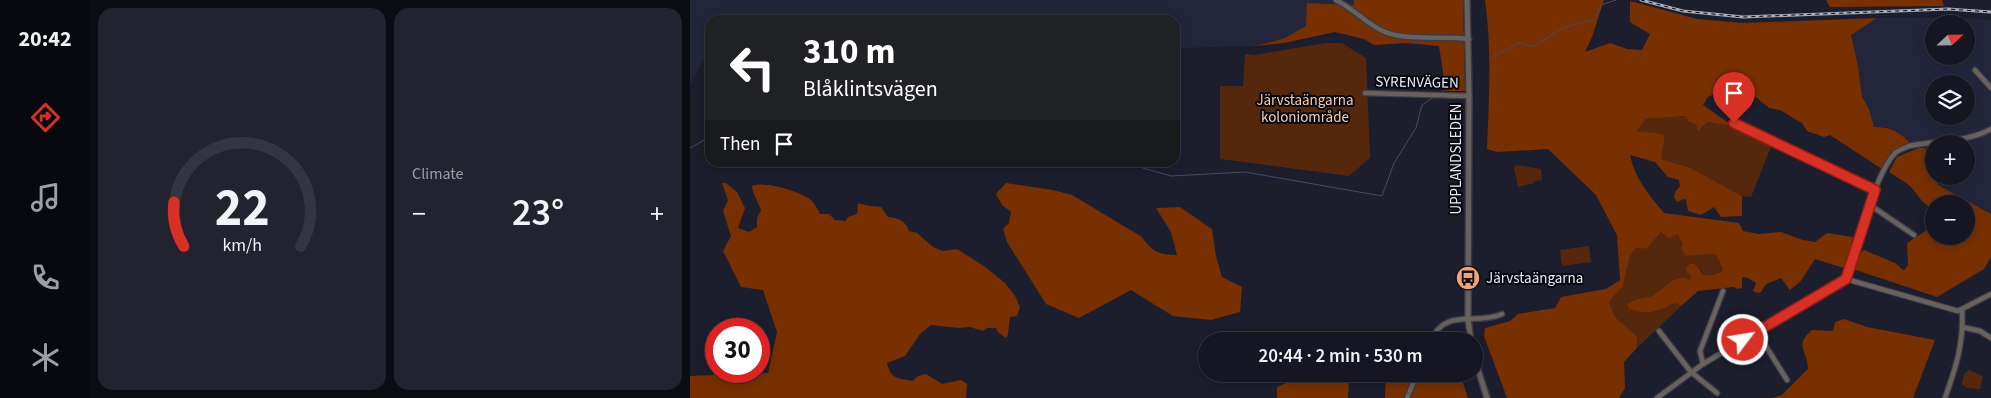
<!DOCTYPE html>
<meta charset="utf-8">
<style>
:root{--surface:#151622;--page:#22232f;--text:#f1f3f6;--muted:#9d9fa5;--line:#343540;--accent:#d93025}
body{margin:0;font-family:"Source Sans 3",sans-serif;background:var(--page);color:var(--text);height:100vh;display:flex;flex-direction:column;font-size:19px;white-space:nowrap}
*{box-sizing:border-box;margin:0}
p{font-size:16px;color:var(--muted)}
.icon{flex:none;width:28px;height:28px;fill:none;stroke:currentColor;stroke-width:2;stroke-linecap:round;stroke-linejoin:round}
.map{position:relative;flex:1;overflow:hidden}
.drawer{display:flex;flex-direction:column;gap:8px;padding:8px;background:#0c0c13;width:600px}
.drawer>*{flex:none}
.top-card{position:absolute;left:15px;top:15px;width:475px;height:152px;border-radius:15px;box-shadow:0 2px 12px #0003,0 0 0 1px var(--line);background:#202124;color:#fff;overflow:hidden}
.needle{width:32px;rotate:68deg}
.controls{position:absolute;left:1235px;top:15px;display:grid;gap:10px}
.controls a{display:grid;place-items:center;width:50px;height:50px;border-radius:50%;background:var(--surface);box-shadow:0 2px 12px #0003,0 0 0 1px var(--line);font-size:25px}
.speed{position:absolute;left:15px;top:318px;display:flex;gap:10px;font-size:25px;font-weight:700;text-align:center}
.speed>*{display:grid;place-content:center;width:65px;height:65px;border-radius:50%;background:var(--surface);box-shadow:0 2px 12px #0003,0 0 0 1px var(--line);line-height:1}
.speed .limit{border:8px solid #d22;background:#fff;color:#111}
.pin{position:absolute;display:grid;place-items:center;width:42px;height:42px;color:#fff;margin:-51px -21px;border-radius:50% 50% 50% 0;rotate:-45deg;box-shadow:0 0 5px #0007}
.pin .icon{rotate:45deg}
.me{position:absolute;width:55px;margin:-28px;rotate:59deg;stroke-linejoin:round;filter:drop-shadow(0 0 4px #0008)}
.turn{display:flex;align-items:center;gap:18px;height:105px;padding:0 15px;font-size:22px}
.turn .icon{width:65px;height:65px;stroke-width:2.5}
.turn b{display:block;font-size:35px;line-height:42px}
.then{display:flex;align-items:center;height:48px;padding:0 15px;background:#0003;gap:10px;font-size:19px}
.big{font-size:38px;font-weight:600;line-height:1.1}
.drawer .widget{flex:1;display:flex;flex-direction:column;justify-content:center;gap:8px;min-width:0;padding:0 18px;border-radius:15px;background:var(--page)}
.drawer .dial{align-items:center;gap:0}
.dial svg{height:130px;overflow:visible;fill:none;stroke:var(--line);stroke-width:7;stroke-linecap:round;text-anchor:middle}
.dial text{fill:var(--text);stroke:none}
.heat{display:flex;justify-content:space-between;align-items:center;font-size:28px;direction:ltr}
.drawer .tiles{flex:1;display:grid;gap:8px;grid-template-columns:repeat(2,1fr)}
.trip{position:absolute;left:508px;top:332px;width:285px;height:50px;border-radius:25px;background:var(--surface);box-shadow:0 2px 12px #0003,0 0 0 1px var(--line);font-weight:600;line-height:50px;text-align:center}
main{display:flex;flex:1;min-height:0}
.tabs{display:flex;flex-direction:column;width:90px;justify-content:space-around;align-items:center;background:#08090e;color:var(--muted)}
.tabs .icon{width:35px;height:35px}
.tabs .selected{color:var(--accent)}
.tabs b{font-size:22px;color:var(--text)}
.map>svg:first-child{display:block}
</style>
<main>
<nav class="tabs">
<b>20:42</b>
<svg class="icon selected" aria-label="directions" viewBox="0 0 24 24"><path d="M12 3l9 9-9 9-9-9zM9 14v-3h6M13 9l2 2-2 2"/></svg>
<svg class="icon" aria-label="music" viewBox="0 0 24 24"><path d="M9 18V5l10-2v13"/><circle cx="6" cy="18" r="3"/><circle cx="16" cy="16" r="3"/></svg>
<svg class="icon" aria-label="phone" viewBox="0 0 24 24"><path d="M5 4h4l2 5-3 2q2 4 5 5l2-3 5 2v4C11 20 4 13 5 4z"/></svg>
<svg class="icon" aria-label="climate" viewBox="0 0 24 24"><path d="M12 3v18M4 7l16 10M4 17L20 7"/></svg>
</nav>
<section class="drawer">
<div class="tiles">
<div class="widget dial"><svg viewBox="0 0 100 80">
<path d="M14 69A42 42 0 1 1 86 69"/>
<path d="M14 69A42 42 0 0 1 8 42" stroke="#d93025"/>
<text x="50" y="56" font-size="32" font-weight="700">22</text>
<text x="50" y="72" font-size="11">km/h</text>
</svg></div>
<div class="widget"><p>Climate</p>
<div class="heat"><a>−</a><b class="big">23°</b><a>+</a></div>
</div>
</div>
</section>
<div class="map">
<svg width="1301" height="398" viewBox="0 0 1301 398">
<rect width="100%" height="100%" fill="#1c1e2d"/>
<path fill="#23263b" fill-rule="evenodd" d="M0 0H664V5L617 3V26L595 38 566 46 485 48V20H20V46L0 86Z
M1187 18H1272L1301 20V214L1248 185 1245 176H1276V144H1244V170L1235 147 1220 143 1209 132 1196 127H1184L1179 109 1172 97 1168 66 1161 35ZM1244 24H1276V56H1244ZM1244 84H1276V116H1244Z"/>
<path fill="#55280e" d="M635 43H652L676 58 680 158 659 176 530 159V86H553L555 54 565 55Z
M996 116 1017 122 1043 126 1082 144 1061 197 1052 196 1001 168 971 159 975 136 947 131 956 119Z
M826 165 851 169 852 180 844 181V183L828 187 824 168Z
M971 232 983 236 986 233 993 244 997 256 1024 254 1029 260 1033 270C1028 274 1021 276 1014 275L1011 269 1000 280H983L962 296 946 299 937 304 938 308C955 316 970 312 985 303L991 306 946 349V337L925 317 919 302 933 286 940 256 946 248 957 249Z
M899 246 901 262 872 266 870 250Z
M1279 370 1293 376 1290 389 1277 388 1272 384 1274 374Z"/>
<path fill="#783000" d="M664 0H773L775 91H756L749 46 716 43 684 45 674 39 645 32 594 43 566 46 595 38 616 26 617 3 664 5Z
M795 0H914L902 37 895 52 920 43 937 49 952 50 960 34 940 22V1L1007 19 1053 23 1187 18 1161 35 1168 66 1172 97 1179 109 1184 127C1201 127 1209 131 1220 143 1204 146 1200 156 1192 169L1140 135 1134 137 1117 131 1112 123 1090 110 1079 108 1061 93 1033 90 1018 97 1013 105 1043 126 1017 122 1008 131 1006 124 999 122 996 116 956 119 947 131 971 134 975 136 971 159 1001 168 1052 196V216L1031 217 1024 207 1011 215 998 211 996 200 993 199 988 202 984 198 985 192 990 186 989 180 978 177 965 162 940 155C945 179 959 195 974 213L1049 223 1053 231 1068 234 1091 232 1113 240 1125 242 1137 233 1163 237 1157 269 1125 259 1110 282 1100 290 1091 278 1076 284 1071 292 1068 293 1063 291 1066 283 1058 278 1052 277V288L1048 289 1043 287 1008 291 991 306 985 303C969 312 955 316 938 308L937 304 946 299 962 296 983 280 994 278 1000 280 1001 277 995 269 1000 264H1005L1014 275C1021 276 1028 274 1033 270L1029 260 1024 254 997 256 991 250 993 244 987 234 979 238 971 232 957 249 946 248 940 256 933 286 919 302 925 317 947 337 946 349 934 362 935 388 929 398H817L794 336 795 328 820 321 828 314 865 308 871 297 916 289 930 280 927 235 906 195 858 149 807 152 797 149C799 100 802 49 795 0Z
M1136 0H1252L1254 6 1140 7Z
M1229 148H1235L1248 185 1301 214V257L1294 269 1247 297 1163 269 1169 254 1174 250 1205 263 1213 270 1215 269 1218 265 1217 243 1236 231 1238 223 1244 222V236H1276V204H1244V209C1233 206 1228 194 1220 186 1214 181 1206 177 1199 172L1207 157Z
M32 183H36L47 192 55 208 48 228 59 232 67 227V218L71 210 63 192 62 186C74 180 113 192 122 201 125 204 128 210 130 214H139L145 220 156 221 158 217 167 214 168 203 180 206 191 207 198 217C208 218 215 220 219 231L227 233 243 247 253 251 267 249 294 266 315 283 325 296 330 307 327 316 320 317 318 334 316 338 308 332 306 328H297L293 331 280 327 269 328 241 325 230 334 215 356 197 363C201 380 208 378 223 381L228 376 236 374 252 384 271 380 277 384 276 398H0V376L78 373 87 332 73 290 51 287 33 251 41 236 33 211 38 200Z
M316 183 363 190 382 195 452 237C462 252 470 255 487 255L481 232 466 208 490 207 522 229 526 256 532 277 552 287 550 312 521 320 483 316 441 290 389 318 356 304 317 242 313 229 319 223 321 212 312 205 306 194Z
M1154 319 1177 327 1245 340 1223 398H1082L1092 395 1118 369C1118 350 1103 347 1122 330L1143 331 1145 322Z
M617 374H657L659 379 658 398H668H587V387Z
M696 374H770L778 398H695Z"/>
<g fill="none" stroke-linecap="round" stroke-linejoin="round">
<path stroke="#494668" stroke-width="1" d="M1244 0 1248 3
M802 57 829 43 843 47 872 28 905 19 911 5 926 0
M750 94 773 75
M0 148 20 137
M432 162 481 176 555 172 692 196 704 163 726 128 732 105 744 97"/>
<g stroke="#393b49" stroke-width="7">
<path id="minor" d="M646 0C666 10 683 31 705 35 729 40 755 36 779 39
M1285 70 1301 88
M675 93 779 96
M1044 123 1185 190
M1180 205 1224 235
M1156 279 1268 311 1301 294
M1272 327 1290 331 1301 338
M969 331 1001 372 1027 393
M1067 332 1097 380
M741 341C755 307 785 326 812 314
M1013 364 1010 351 1033 291
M717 398 727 374
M967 398 1013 364 1156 279C1167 247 1184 176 1205 153 1209 150 1214 148 1219 146 1247 140 1275 143 1301 129
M1255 398C1266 367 1274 343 1272 310"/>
</g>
<g stroke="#393b49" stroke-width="8">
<path id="tertiary" d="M777 0 779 96 778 319 781 341
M784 357 797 398"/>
</g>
<use href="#minor" stroke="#69615c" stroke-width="4.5"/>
<use href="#tertiary" stroke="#69615c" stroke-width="5"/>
<g stroke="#a9abb8" stroke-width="3">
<path id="rail" d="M951 0 993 11 1053 17 1258 9 1301 12"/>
</g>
<use href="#rail" stroke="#08090f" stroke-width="1" stroke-dasharray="4" stroke-linecap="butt"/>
</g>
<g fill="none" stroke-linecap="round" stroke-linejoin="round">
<g stroke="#8d1f18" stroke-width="12">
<path id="route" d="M1044 123 1185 190 1156 279 1053 340"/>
</g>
<use href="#route" stroke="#d93025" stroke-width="9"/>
</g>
<defs>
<g id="bus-disc" transform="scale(1.25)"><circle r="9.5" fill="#f0a27b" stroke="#08090f"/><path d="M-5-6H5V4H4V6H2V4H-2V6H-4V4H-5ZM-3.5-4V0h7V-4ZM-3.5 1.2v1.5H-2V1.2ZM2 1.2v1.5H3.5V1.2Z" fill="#111"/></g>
</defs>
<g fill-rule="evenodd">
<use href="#bus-disc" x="778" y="278"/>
</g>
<g text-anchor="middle" stroke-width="4" stroke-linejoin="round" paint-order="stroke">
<g font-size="15" fill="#e9ebf6" stroke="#08090f">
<text transform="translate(727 82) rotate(1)" y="5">SYRENVÄGEN</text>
<text transform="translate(766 159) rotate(-90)" y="5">UPPLANDSLEDEN</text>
</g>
<g font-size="15" fill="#f7ccb6" stroke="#08090f">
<text x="615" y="105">Järvstaängarna<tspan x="615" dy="17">koloniområde</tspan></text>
</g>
<g font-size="15" fill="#e9ebf6" stroke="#08090f" text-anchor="start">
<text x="796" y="283">Järvstaängarna</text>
</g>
</g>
</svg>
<div class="controls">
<a><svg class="needle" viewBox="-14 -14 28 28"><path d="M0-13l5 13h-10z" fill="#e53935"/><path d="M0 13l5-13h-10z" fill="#9d9fa5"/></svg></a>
<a><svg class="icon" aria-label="layers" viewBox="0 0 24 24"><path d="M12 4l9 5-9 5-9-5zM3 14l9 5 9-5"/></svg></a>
<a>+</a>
<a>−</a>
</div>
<div class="speed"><div class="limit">30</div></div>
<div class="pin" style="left:1044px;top:123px;background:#d93025"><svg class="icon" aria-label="arrive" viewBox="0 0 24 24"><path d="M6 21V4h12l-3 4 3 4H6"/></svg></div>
<svg class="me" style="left:1053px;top:340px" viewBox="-20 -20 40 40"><circle r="17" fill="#d93025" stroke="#fff" stroke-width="3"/><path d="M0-11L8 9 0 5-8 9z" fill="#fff"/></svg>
<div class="trip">20:44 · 2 min · 530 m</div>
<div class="top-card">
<div class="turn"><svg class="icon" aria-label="left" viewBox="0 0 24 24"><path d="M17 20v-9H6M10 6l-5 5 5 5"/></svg><div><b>310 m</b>Blåklintsvägen</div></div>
<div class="then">Then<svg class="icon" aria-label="arrive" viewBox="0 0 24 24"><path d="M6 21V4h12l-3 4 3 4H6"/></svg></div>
</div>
</div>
</main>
